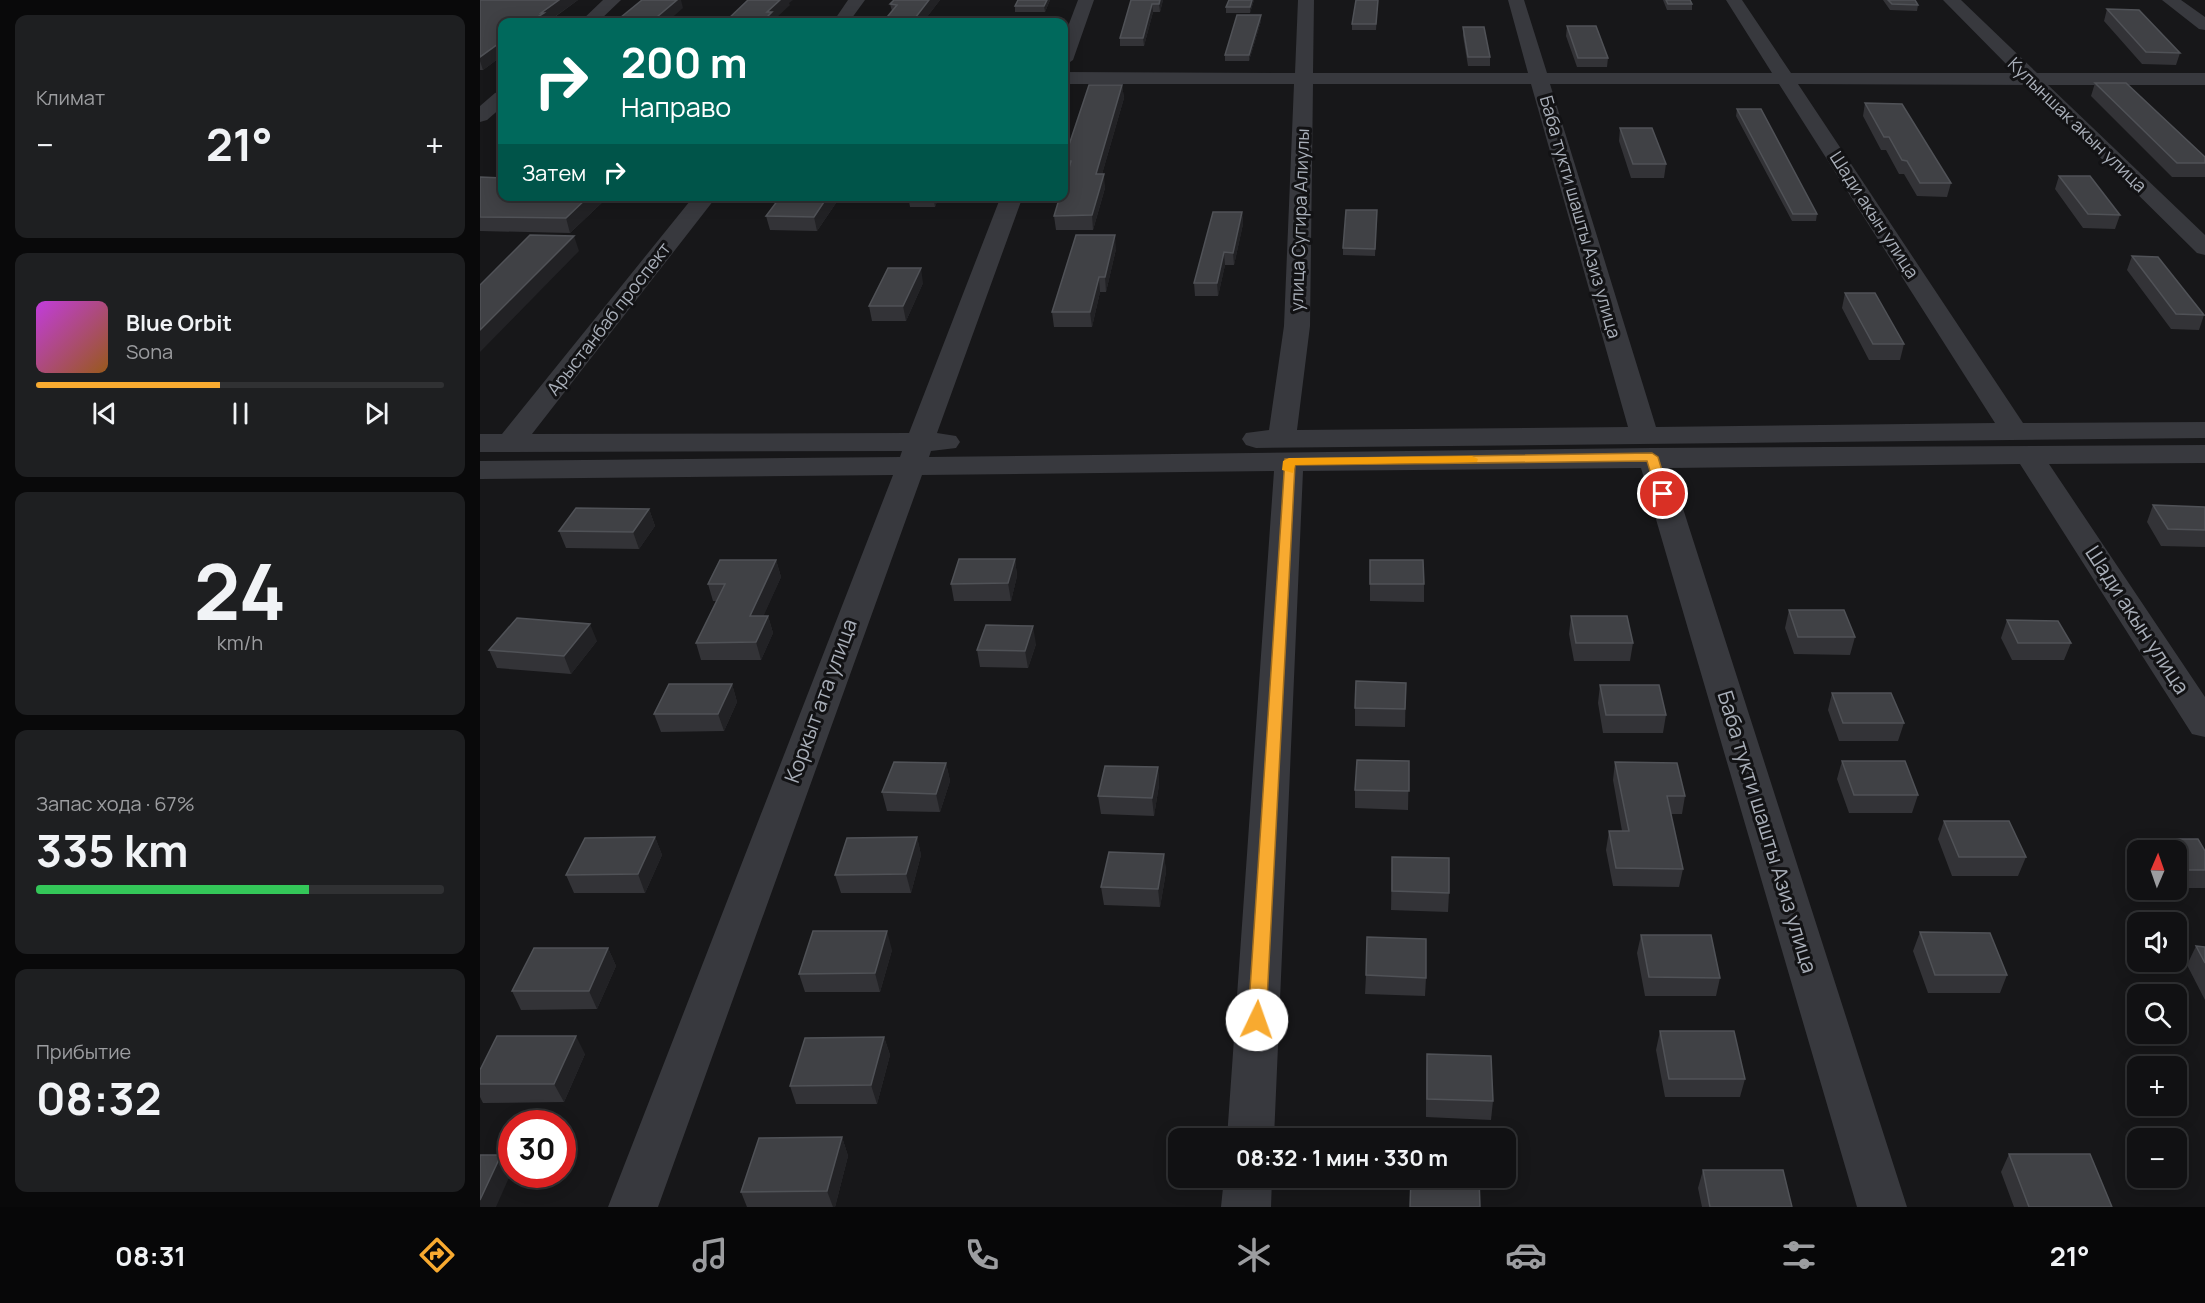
<!DOCTYPE html>
<html lang="ru">
<meta charset="utf-8">
<style>
:root{--surface:#111113;--page:#1e1f21;--text:#f1f3f6;--muted:#9c9da0;--line:#303133;--accent:#f8aa30}
body{margin:0;font-family:Manrope,sans-serif;background:var(--page);color:var(--text);height:100vh;display:flex;flex-direction:column;font-size:22px;white-space:nowrap}
*{box-sizing:border-box;margin:0}
p{font-size:20px;color:var(--muted)}
.icon{flex:none;width:33px;height:33px;fill:none;stroke:currentColor;stroke-width:2;stroke-linecap:round;stroke-linejoin:round}
.map{position:relative;flex:1;overflow:hidden}
.panel{display:flex;flex-direction:column;gap:15px;padding:15px;background:#09090a;width:480px}
.panel>*{flex:none}
.guide{position:absolute;left:18px;top:18px;width:570px;height:183px;border-radius:12px;box-shadow:0 3px 15px #0003,0 0 0 2px var(--line);background:#00695c;color:#fff;overflow:hidden}
.needle{width:39px;rotate:2deg}
.fabs{position:absolute;left:1647px;top:840px;display:grid;gap:12px}
.fabs a{display:grid;place-items:center;width:60px;height:60px;border-radius:12px;background:var(--surface);box-shadow:0 3px 15px #0003,0 0 0 2px var(--line);font-size:30px}
.speed{position:absolute;left:18px;top:1110px;display:flex;gap:12px;font-size:30px;font-weight:700;text-align:center}
.speed>*{display:grid;place-content:center;width:78px;height:78px;border-radius:50%;background:var(--surface);box-shadow:0 3px 15px #0003,0 0 0 2px var(--line);line-height:1}
.speed .limit{border:9px solid #d22;background:#fff;color:#111}
.pin{position:absolute;display:grid;place-items:center;width:51px;height:51px;color:#fff;margin:-26px;border:3px solid #fff;border-radius:50%;box-shadow:0 2px 6px #0007}
.me{position:absolute;width:66px;margin:-33px;rotate:3deg;stroke-linejoin:round;filter:drop-shadow(0 0 4px #0008)}
.turn{display:flex;align-items:center;gap:21px;height:126px;padding:0 24px;font-size:27px}
.turn .icon{width:78px;height:78px;stroke-width:2.5}
.turn b{display:block;font-size:42px;line-height:51px}
.then{display:flex;align-items:center;height:57px;padding:0 24px;background:#0003;gap:12px;font-size:22px}
.big{font-size:45px;font-weight:700;line-height:1.1}
.panel .card{flex:1;display:flex;flex-direction:column;justify-content:center;gap:9px;min-width:0;padding:0 21px;border-radius:12px;background:var(--page)}
.panel .dial{align-items:center;gap:0}
.dial b{font-size:78px;line-height:1}
.song{display:flex;align-items:center;gap:18px}
.cover{width:72px;height:72px;border-radius:9px;background:linear-gradient(135deg,hsl(290 70% 55%),hsl(30 70% 35%))}
.played{height:6px;border-radius:3px;background:linear-gradient(90deg,var(--accent) 45%,var(--line) 45%)}
.keys{display:flex;justify-content:space-around;direction:ltr}
.heat{display:flex;justify-content:space-between;align-items:center;font-size:33px;direction:ltr}
.charge{height:9px;border-radius:4px;background:linear-gradient(90deg,#34c759 67%,var(--line) 0)}
.trip{position:absolute;left:688px;top:1128px;width:348px;height:60px;border-radius:12px;background:var(--surface);box-shadow:0 3px 15px #0003,0 0 0 2px var(--line);font-weight:700;line-height:60px;text-align:center}
.tabs{display:flex;height:96px;justify-content:space-around;align-items:center;background:#070708;color:var(--muted)}
.tabs .icon{width:42px;height:42px}
.tabs .selected{color:var(--accent)}
.tabs b{font-size:27px;color:var(--text)}
main{display:flex;flex:1;min-height:0}
.map>svg:first-child{display:block}
</style>
<main>
<section class="panel">
<div class="card"><p>Климат</p>
<div class="heat"><a>−</a><b class="big">21°</b><a>+</a></div>
</div>
<div class="card">
<div class="song"><i class="cover"></i><div><b>Blue Orbit</b><p>Sona</p></div></div>
<div class="played"></div>
<div class="keys"><svg class="icon" aria-label="previous" viewBox="0 0 24 24"><path d="M18 5L8 12l10 7zM5 5v14"/></svg><svg class="icon" aria-label="pause" viewBox="0 0 24 24"><path d="M8 5v14M16 5v14"/></svg><svg class="icon" aria-label="next" viewBox="0 0 24 24"><path d="M6 5l10 7-10 7zM19 5v14"/></svg></div>
</div>
<div class="card dial"><b>24</b><p>km/h</p></div>
<div class="card"><p>Запас хода · 67%</p><b class="big">335 km</b><div class="charge"></div></div>
<div class="card"><p>Прибытие</p><b class="big">08:32</b></div>
</section>
<div class="map">
<svg width="1725" height="1207" viewBox="0 0 1725 1207">
<rect width="100%" height="100%" fill="#171719"/>
<g fill="none" stroke-linecap="round" stroke-linejoin="round">
<path fill="#38393e" fill-rule="evenodd" d="M123 0H141L118 22H100Z
M368 0H385L369 22H353Z
M598 0H614L593 60 584 66V37Z
M818 0H834L833 73H1048L1028 0H1044L1067 73H1292L1246 0H1262L1311 73H1535L1463 0H1481L1557 73H1725V85H1568L1725 235V255L1717 253 1547 85 1318 84 1543 423 1725 422V438L776 448 766 445 762 439 766 433 789 430 804 326 814 84H584V72L815 73ZM833 84H1051L1148 427 817 430 830 326ZM1070 84H1299L1515 423 1176 427Z
M1682 0H1701L1725 17V30L1719 29Z
M22 91V107L7 120 0 122V106L15 93Z
M214 196H237L52 434 429 433 521 196H543L457 433 476 436 480 442 476 448 451 451 449 457 1172 448 1725 445V463L1569 464 1725 697V737L1712 734 1540 464 1190 468 1427 1207H1377L1161 468 823 471 794 1138H747L794 471 442 475 178 1207H128L413 475 0 479V461L420 457 422 451 0 452V434H22Z
M744 1178H792L791 1207H741Z"/>
</g>
<path fill="#333337" d="M0 0H98L3 70H0Z
M414 0H460L443 22H403L412 11 410 4Z
M538 0H570L565 12H535V6Z
M651 0H683L680 12H673L664 46H640V38Z
M749 0H774L770 13H746V7Z
M898 0 896 30H872V24Z
M1183 0H1210L1212 4V10H1187Z
M1403 0H1435L1438 5 1437 11 1410 10Z
M1627 9 1700 53 1696 65 1662 64 1624 21Z
M781 15V21L769 61H745V55Z
M1087 26 1128 58 1127 67H1097L1086 36Z
M983 27 1010 57V66H988L983 36Z
M1615 83 1725 157V177H1692L1611 96Z
M642 85 644 98 622 174 625 188 613 230H576L574 216 587 174H585L584 160Z
M1385 103 1471 183 1467 197 1437 196 1424 174H1419L1406 150H1401L1383 116Z
M1257 109 1337 214 1336 221H1312L1256 116Z
M1140 128 1186 164 1184 178H1151L1139 141Z
M1579 176 1640 215 1635 229 1603 228 1575 189Z
M0 177 129 196 90 233 0 231Z
M301 196H367L362 203H356L337 231 290 230 286 216Z
M428 196H459L455 207H430Z
M897 210 895 256 863 255V248Z
M762 212 763 224 754 265H745L738 296H715L714 283Z
M636 249 626 292H620L612 327H574L572 312Z
M1652 256 1724 315 1719 330 1691 329 1647 270Z
M443 283 426 321H392L389 306Z
M1365 293 1424 344 1420 360H1389L1362 308Z
M1673 505 1725 507V547L1681 546 1667 522Z
M169 509 175 526 159 549 86 548 79 531Z
M535 559 537 576 531 601H474L471 584Z
M296 560 301 577 283 616H288L293 633 281 660H221L216 643 236 601H233L228 584Z
M890 560 944 584V602L890 601Z
M1309 610 1375 637 1370 655 1314 654 1305 628Z
M1091 616 1153 643 1150 661H1094L1089 634Z
M1527 620 1591 643 1584 660H1532L1521 638Z
M117 641 91 674 17 668 9 650Z
M556 644 548 668 500 667 497 650Z
M926 683 925 727 875 726V708Z
M252 684 257 702 244 731 181 732 174 714Z
M1120 685 1186 715 1183 733H1123L1118 703Z
M1352 693 1424 723 1418 741H1359L1348 710Z
M929 761 928 810 875 808V790Z
M1362 761 1438 795 1432 813H1369L1357 779Z
M1135 762 1205 796 1202 814H1191L1203 869 1199 887 1133 886 1126 850 1129 831H1142L1133 780Z
M466 763 470 781 460 812 407 811 402 792Z
M678 767 679 785 674 816 621 814 618 796Z
M1464 821 1546 857 1538 876H1472L1458 839Z
M175 837 182 855 165 893H94L86 875Z
M437 837 441 855 431 893H361L355 875Z
M1658 839 1725 851V888H1696V850H1658V871L1650 857Z
M684 854 686 872 680 907 624 905 621 887Z
M912 857 969 893 968 912 911 910Z
M1440 932 1527 975 1520 993H1448L1433 951Z
M1161 935 1240 978 1236 996H1165L1157 953Z
M1716 946 1725 947V1000L1707 965Z
M128 948 136 966 117 1009 41 1010 32 991Z
M412 950 400 992H325L319 974Z
M886 975 946 978 945 996 885 994Z
M1180 1031 1265 1079 1260 1097H1185L1176 1050Z
M404 1037 410 1055 397 1104H316L310 1086Z
M105 1054 84 1102 3 1103 0 1097V1070Z
M947 1054 1013 1101 1011 1120 946 1117V1073Z
M362 1137 368 1156 355 1207H267L261 1192Z
M1529 1154 1632 1207H1534L1521 1172Z
M1223 1170 1312 1207H1222L1218 1188Z"/>
<path fill="#222225" d="M79 0H98L67 22H50Z
M197 0H201L203 8 187 22H171Z
M300 0H313L309 3 310 5 294 20 295 22H282L287 12Z
M449 0H460L443 22H432Z
M567 0H570L565 12 564 6Z
M680 0H683L680 12 679 4Z
M772 0H774L770 13V7Z
M672 4 673 12 664 46 663 38Z
M781 15V21L769 61V55Z
M22 41V56L3 70 0 61V57Z
M642 85 644 98 618 188 616 174Z
M624 174 625 188 613 230 612 215Z
M109 196H129L90 233 86 218Z
M348 196H355L356 203 337 231 334 217Z
M361 196H367L362 203Z
M453 196H459L455 207Z
M762 212 763 224 754 265 753 253Z
M635 235 636 249 626 292 625 277Z
M94 236 99 251 0 352V330Z
M744 252 745 265 738 296 737 283Z
M441 268 443 283 426 321 423 306Z
M619 277 620 292 612 327 610 312Z
M169 509 175 526 159 549 153 532Z
M535 559 537 576 531 601 528 583Z
M296 560 301 577 276 633 270 616Z
M288 616 293 633 281 660 276 642Z
M110 624 117 641 91 674 84 656Z
M553 626 556 644 548 668 545 651Z
M252 684 257 702 244 731 238 714Z
M466 763 470 781 460 812 456 794Z
M678 767 679 785 674 816 672 798Z
M175 837 182 855 165 893 158 874Z
M437 837 441 855 431 893 426 874Z
M684 854 686 872 680 907 678 889Z
M407 931 412 950 400 992 395 973Z
M128 948 136 966 117 1009 109 991Z
M96 1036 105 1054 84 1102 74 1084Z
M404 1037 410 1055 397 1104 391 1085Z
M362 1137 368 1156 355 1207H353L347 1191Z
M21 1155 31 1173 16 1207H0V1200Z"/>
<path fill="#404145" stroke="#505257" stroke-width="1.5" d="M0 0H79L61 13H64L50 22H22V41L0 57Z
M162 0H197L171 22H135Z
M268 0H300L287 12H292L282 22H245Z
M414 0H449L432 22H403L417 5 410 4Z
M538 0H567L564 6H535Z
M651 0H680L679 4H672L663 38H640Z
M749 0H772L770 7H746Z
M876 0H898L896 24H872Z
M1186 0H1210L1212 4H1188Z
M1408 0H1435L1438 5 1412 4Z
M1627 9 1659 10 1700 53 1666 52Z
M757 15H781L769 55H745Z
M1087 26H1116L1128 58H1098Z
M983 27H1004L1010 57H988Z
M1615 83H1646L1725 157V163H1697Z
M609 85H642L616 174H624L612 215 574 216 580 196H584V185L591 161 584 160Z
M1385 103 1422 104 1471 183H1440L1427 161 1422 160 1409 137H1404Z
M1257 109H1281L1337 214H1313Z
M1140 128H1172L1186 164H1153Z
M1579 176H1610L1640 215 1608 214Z
M0 177 22 178V196H109L86 218 0 217Z
M301 196H348L334 217 286 216Z
M866 210H897L895 249 863 248Z
M733 212H762L753 253 744 252 737 283H714Z
M50 235 94 236 0 330V285Z
M596 235H635L625 277H619L610 312H572Z
M1652 256 1678 257 1724 315 1696 314Z
M408 268H441L423 306H389Z
M1365 293H1395L1424 344H1393Z
M1673 505 1725 507V530L1688 529Z
M96 508 169 509 153 532 79 531Z
M479 559H535L528 583 471 584Z
M240 560H296L270 616H288L276 642 216 643 245 584H228Z
M890 560H943L944 584H890Z
M1309 610H1364L1375 637H1318Z
M1091 616H1147L1153 643H1096Z
M37 618 110 624 84 656 9 650Z
M1527 620 1578 621 1591 643H1538Z
M506 625 553 626 545 651 497 650Z
M876 681 926 683 925 709 875 708Z
M189 684H252L238 714H174Z
M1120 685H1179L1186 715H1126Z
M1352 693H1411L1424 723H1363Z
M877 760 929 761V791L875 790Z
M1362 761H1425L1438 795H1374Z
M414 762 466 763 456 794 402 792Z
M1135 762 1197 763 1205 796H1187L1203 869 1136 868 1129 831H1149Z
M625 766 678 767 672 798 618 796Z
M1464 821H1529L1546 857H1479Z
M175 837 158 874 86 875 105 838Z
M437 837 426 874 355 875 367 838Z
M1658 839H1718L1725 851V870H1696V850H1664Z
M629 852 684 854 678 889 621 887Z
M912 857 969 858V893L912 891Z
M333 931H407L395 973 319 974Z
M1440 932 1510 933 1527 975H1455Z
M1161 935H1231L1240 978 1169 977Z
M887 937 946 939V978L886 975Z
M1716 946 1725 947V963Z
M54 948H128L109 991H32Z
M1180 1031H1254L1265 1079H1189Z
M17 1036H96L74 1084H0V1070Z
M404 1037 391 1085 310 1086 325 1038Z
M947 1054 1011 1056 1013 1101 947 1099Z
M362 1137 347 1191 261 1192 279 1138Z
M1529 1154H1610L1632 1207H1549Z
M0 1155H21L0 1200Z
M1223 1170H1303L1312 1207H1230Z
M931 1178H999L1000 1207H930Z"/>
<path fill="#f8aa30" stroke="#a16e1f" stroke-width="1.5" d="M1172 453 1178 457 1189 494 1187 497H1179L1177 494 1167 461 815 465 786 1020 783 1025 777 1028 771 1025 768 1020 805 459Z"/>
<path fill="#f59e0b" d="M992 456 998 459 997 462 815 465 813 473 802 470 803 461 809 458Z"/>
<g text-anchor="middle" stroke-width="6" stroke-linejoin="round" paint-order="stroke">
<g font-size="18" fill="#a9afb9" stroke="#121214">
<text transform="translate(1597 125) rotate(44)" y="6">Кулыншак акын улица</text>
<text transform="translate(1394 215) rotate(57)" y="6">Шади акын улица</text>
<text transform="translate(1100 217) rotate(74)" y="6">Баба тукти шашты Азиз улица</text>
<text transform="translate(820 220) rotate(-88)" y="6">улица Сугира Алиулы</text>
<text transform="translate(129 319) rotate(-52)" y="6">Арыстанбаб проспект</text>
</g>
<g font-size="21" fill="#a9afb9" stroke="#121214">
<text transform="translate(1657 620) rotate(57)" y="7">Шади акын улица</text>
<text transform="translate(341 701) rotate(-70)" y="7">Коркыт ата улица</text>
<text transform="translate(1287 832) rotate(73)" y="7">Баба тукти шашты Азиз улица</text>
</g>
</g>
</svg>
<div class="fabs">
<a><svg class="needle" viewBox="-14 -14 28 28"><path d="M0-13l5 13h-10z" fill="#e53935"/><path d="M0 13l5-13h-10z" fill="#9c9da0"/></svg></a>
<a><svg class="icon" aria-label="sound" viewBox="0 0 24 24"><path d="M4 9h4l5-4v14l-5-4H4zM17 9q2 3 0 6"/></svg></a>
<a><svg class="icon" aria-label="search" viewBox="0 0 24 24"><circle cx="10" cy="10" r="6"/><path d="M15 15l6 6"/></svg></a>
<a>+</a>
<a>−</a>
</div>
<div class="speed"><div class="limit">30</div></div>
<div class="pin" style="left:1183px;top:494px;background:#d93025"><svg class="icon" aria-label="arrive" viewBox="0 0 24 24"><path d="M6 21V4h12l-3 4 3 4H6"/></svg></div>
<svg class="me" style="left:777px;top:1020px" viewBox="-20 -20 40 40"><circle r="19" fill="#fff"/><path d="M0-13L10 11 0 6-10 11z" fill="#f8aa30"/></svg>
<div class="trip">08:32 · 1 мин · 330 m</div>
<div class="guide">
<div class="turn"><svg class="icon" aria-label="right" viewBox="0 0 24 24"><path d="M7 20v-9h11M14 6l5 5-5 5"/></svg><div><b>200 m</b>Направо</div></div>
<div class="then">Затем<svg class="icon" aria-label="right" viewBox="0 0 24 24"><path d="M7 20v-9h11M14 6l5 5-5 5"/></svg></div>
</div>
</div>
</main>
<nav class="tabs">
<b>08:31</b>
<svg class="icon selected" aria-label="directions" viewBox="0 0 24 24"><path d="M12 3l9 9-9 9-9-9zM9 14v-3h6M13 9l2 2-2 2"/></svg>
<svg class="icon" aria-label="music" viewBox="0 0 24 24"><path d="M9 18V5l10-2v13"/><circle cx="6" cy="18" r="3"/><circle cx="16" cy="16" r="3"/></svg>
<svg class="icon" aria-label="phone" viewBox="0 0 24 24"><path d="M5 4h4l2 5-3 2q2 4 5 5l2-3 5 2v4C11 20 4 13 5 4z"/></svg>
<svg class="icon" aria-label="climate" viewBox="0 0 24 24"><path d="M12 3v18M4 7l16 10M4 17L20 7"/></svg>
<svg class="icon" aria-label="car" viewBox="0 0 24 24"><path d="M5 17H2v-5l4-1 3-4h7l3 4 3 1v5h-3M9 17h6M6 11h13"/><circle cx="7" cy="17" r="2"/><circle cx="17" cy="17" r="2"/></svg>
<svg class="icon" aria-label="filters" viewBox="0 0 24 24"><path d="M4 7h16M4 17h16"/><circle cx="9" cy="7" r="2"/><circle cx="15" cy="17" r="2"/></svg>
<b>21°</b>
</nav>
